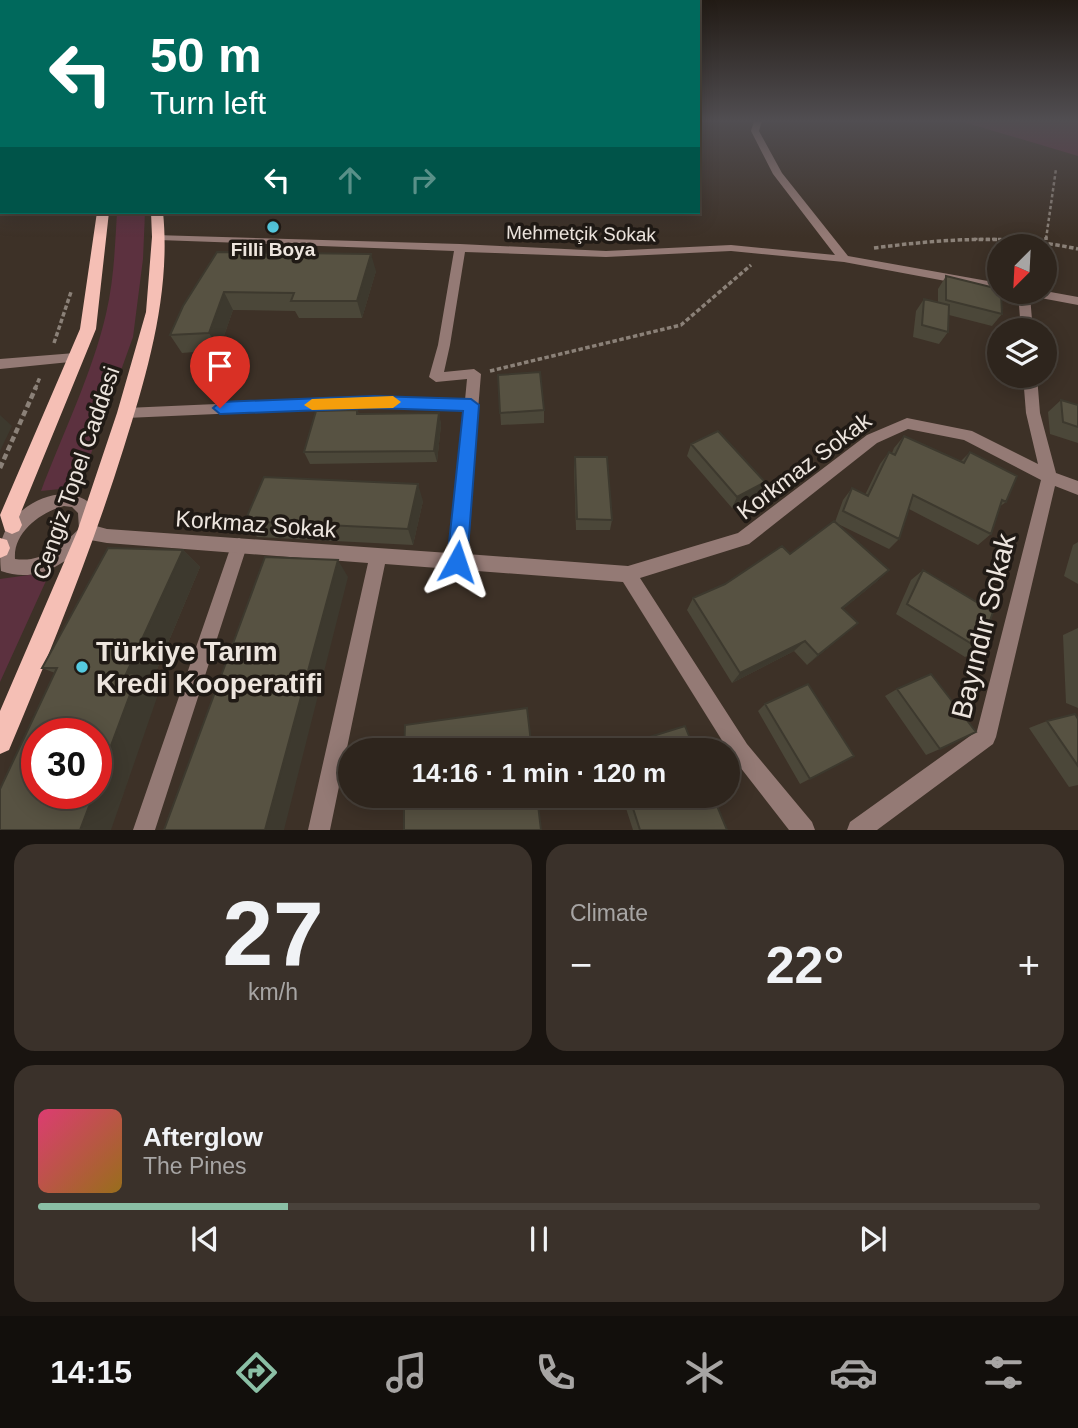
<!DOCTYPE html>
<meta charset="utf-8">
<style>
:root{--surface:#2e251d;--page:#3a312a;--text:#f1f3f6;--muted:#a7a5a4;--line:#49423b;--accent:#8abfa5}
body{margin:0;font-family:Helvetica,sans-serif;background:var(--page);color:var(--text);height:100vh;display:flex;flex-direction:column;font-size:26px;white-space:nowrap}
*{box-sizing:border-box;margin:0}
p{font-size:23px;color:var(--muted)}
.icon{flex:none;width:38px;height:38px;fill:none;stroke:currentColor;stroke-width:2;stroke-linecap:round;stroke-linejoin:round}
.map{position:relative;height:830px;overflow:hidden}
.sheet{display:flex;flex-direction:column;gap:14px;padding:14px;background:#191410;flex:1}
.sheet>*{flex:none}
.hud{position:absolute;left:0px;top:0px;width:700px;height:214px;box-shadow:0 4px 18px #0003,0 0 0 2px var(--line);background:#00695c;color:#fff;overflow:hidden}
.needle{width:46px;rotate:204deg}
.tools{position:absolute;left:987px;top:234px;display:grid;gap:14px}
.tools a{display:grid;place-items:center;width:70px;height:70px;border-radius:50%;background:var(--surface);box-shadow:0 4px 18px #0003,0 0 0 2px var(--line);font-size:35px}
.speed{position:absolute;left:21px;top:718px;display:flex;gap:14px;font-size:35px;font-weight:700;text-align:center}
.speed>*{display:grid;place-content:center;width:91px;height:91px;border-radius:50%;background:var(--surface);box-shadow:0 4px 18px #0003,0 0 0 2px var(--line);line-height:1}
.speed .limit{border:10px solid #d22;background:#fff;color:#111}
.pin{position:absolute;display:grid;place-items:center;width:60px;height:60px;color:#fff;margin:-72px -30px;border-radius:50% 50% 50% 0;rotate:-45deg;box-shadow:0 0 7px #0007}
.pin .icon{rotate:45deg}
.me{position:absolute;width:77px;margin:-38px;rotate:5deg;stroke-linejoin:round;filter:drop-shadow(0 0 5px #0008)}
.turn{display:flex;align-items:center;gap:24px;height:147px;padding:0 35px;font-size:32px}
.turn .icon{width:91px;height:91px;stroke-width:2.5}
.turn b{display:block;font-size:49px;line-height:60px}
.lanes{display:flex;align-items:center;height:66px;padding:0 35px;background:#0003;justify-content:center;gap:35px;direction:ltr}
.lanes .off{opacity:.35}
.big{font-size:52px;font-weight:700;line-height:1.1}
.sheet .widget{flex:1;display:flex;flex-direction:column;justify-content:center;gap:10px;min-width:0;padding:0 24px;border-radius:21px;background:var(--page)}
.sheet .dial{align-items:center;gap:0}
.dial b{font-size:91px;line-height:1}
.song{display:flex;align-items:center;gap:21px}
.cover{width:84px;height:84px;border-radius:10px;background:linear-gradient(135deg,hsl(340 70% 55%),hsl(40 70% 35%))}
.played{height:7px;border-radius:4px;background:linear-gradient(90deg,var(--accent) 25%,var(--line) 25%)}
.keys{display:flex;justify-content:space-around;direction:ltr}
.heat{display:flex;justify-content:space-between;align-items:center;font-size:38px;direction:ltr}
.sheet .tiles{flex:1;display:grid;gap:14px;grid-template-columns:1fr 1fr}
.widget:last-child{grid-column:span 2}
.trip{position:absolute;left:338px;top:738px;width:402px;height:70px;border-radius:35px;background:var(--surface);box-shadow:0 4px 18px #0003,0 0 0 2px var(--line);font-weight:700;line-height:70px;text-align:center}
.menu{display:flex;height:112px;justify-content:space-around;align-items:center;background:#120f0c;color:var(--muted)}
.menu .icon{width:49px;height:49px}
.menu .on{color:var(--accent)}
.menu b{font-size:32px;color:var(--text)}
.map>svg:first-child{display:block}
</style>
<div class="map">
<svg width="1078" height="830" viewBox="0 0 1078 830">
<rect width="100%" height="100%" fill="#3d3127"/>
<path fill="#5c313f" d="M960 121H1078V156Z
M117 212H145L143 259 133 337 79 487 41 491C63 433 92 374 106 314 114 280 115 246 117 212Z
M50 572 0 682V579Z"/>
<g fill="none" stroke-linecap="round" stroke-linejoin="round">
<path stroke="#8b8178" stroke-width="2.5" stroke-dasharray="3.5 2.5" stroke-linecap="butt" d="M974 239H1004
M1046 239 1056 169"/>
<path stroke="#8b8178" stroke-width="3.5" stroke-dasharray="4.5 2.5" stroke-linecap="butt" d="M1046 240V237
M874 248C943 239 1009 234 1078 249
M54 343 71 292
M490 371 681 325 751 265
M35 389 40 377"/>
<path stroke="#8b8178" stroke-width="4.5" stroke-dasharray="6 3.5" stroke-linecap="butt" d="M0 468 36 387"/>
<path fill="#947a75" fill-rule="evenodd" d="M75 353 81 358 80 361 0 369V359Z
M239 538 245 541 247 546 155 830H133L231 546 233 541Z"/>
<path fill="#947a75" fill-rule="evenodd" d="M754 121H762L759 131 782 173 848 256 999 283V291L844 262 731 251 606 257 465 252 450 345 444 372 474 369 481 374 466 554 628 566 738 533 867 435 907 418 972 431 1038 464 1026 413 1023 376H1037L1040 413 1056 473 1078 481V495L1055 486 996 737 993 744 877 830H847L850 822 977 731 1041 480 964 440 908 429 877 443 749 544 640 578 747 744 812 822 815 830H789L733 758 623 582 385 564 330 830H308L368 563 107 543 90 540C66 564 36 584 1 571 0 563 0 551 1 543 8 509 57 481 87 501L94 514 96 526 107 529 449 553 464 410 374 407 126 418 121 417 119 413 121 409 126 408 374 397 465 400 467 379 436 382 429 377 438 345 454 251 159 240 155 239V235L460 244 606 251 731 245 835 255 773 174 751 131ZM64 506 72 507 78 513 79 529C61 546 42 563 15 559 13 532 41 512 64 506Z
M0 189H2V195H0Z
M1045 291 1078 297V305L1030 296 1033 331H1021L1018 292Z"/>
<path fill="#f5bfb5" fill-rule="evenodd" d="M97 212H109L96 329 19 517 22 525 19 531 12 534 5 531 0 515 80 329Z
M151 212H163C171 292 148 371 124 447 92 550 51 650 9 750L0 754V711L77 532 117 413 146 312 152 237Z
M0 538 7 540 10 548 7 555 0 558Z"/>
</g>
<path fill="#4b4739" d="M217 252 376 271 362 318H299L295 311 233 310 219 350 182 353 170 335Z
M946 276 1002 314 992 326 949 315 948 332 939 344 913 337 916 311 924 299 938 302V289Z
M498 375 544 410V423L501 425Z
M1061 400 1078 405V443L1050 434 1048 412Z
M357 410 359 414 439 413 441 425 437 462 310 464 304 452Z
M904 436 960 462 970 452 1006 502 999 507 991 534 978 545 909 509 899 539 889 549 838 524 889 570 876 582 843 609 858 623 807 665 794 651 732 683 687 610 693 598 790 554 835 522 843 500 852 488 865 495 880 464 889 452 892 453 894 448Z
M691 444 765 482 759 493 732 508 687 456Z
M575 457 612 520 610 530H576L574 469Z
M423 501 413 545 257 537 245 521Z
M1078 542V584L1064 576 1073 545Z
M183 550 200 567 152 681 161 686 55 673 42 668Z
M923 570 980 649 965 657 896 614 911 580Z
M1078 628V708L1066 703 1063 635Z
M897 689 940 749 926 755 885 696Z
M765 704 854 756 800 784 758 711Z
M1078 719V785L1069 787 1029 728 1047 721Z
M622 796H713L727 830H633Z"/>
<path fill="#3d392e" d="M0 121H2V136H0Z
M2 163V181L0 182V164Z
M371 254 376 271 362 318 357 301Z
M224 292 233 310 219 350 209 333Z
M439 413 441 425 437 462 434 451Z
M0 415 12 426 0 451Z
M765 482 759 493 732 508 737 497Z
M418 484 423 501 413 545 408 529Z
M183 550 200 567 152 681 161 686 111 830H80L94 793H96V786L126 674Z
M338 560 348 577 284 830H265Z
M889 570 876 582 831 619 842 608Z
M858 623 845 634 807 665 818 655Z
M805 641 794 651 732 683 740 673Z"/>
<path fill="#575242" stroke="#3d392e" stroke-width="2" d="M1 134 2 163 0 164V135Z
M217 252 371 254 357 301H291L294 293 224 292 209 333 170 335 183 306Z
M946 276 999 289V292H1001L1002 314 946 300Z
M924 299 949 305 948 332 922 325Z
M540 372 544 410 500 413 498 375Z
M1061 400 1078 405V427L1063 422Z
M357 410V414L439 413 434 451 304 452 316 411Z
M718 431 765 482 737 497 691 444Z
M904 436 964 463 970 452 1017 476 1006 502 1002 500 991 534 913 495 899 539 843 511 852 488 868 496 889 452 895 455Z
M575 457H607L612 520 577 519Z
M264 477 418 484 408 529 245 521Z
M834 521 889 570 842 608 858 623 818 655 805 641 740 673 693 598 725 584 782 546 790 554Z
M108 548 183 550 126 674 138 673 96 786V733H37V793H94L80 830H0V789L57 668H42Z
M265 557 338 560 265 830H164Z
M923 570 993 612 980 649 907 604Z
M931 674 976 732 940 749 897 689Z
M808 684 854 756 810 779 765 704Z
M527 708 532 751H404L405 725Z
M1075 714 1078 719V766L1047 721Z
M685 726 695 751H615L614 748Z
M404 796H537L541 830H404Z
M629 796H713L727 830H640Z"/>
<linearGradient id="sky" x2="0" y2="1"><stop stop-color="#221b15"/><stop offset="0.51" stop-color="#514e52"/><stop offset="1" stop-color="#514e52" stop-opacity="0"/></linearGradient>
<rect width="1078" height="237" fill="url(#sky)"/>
<path fill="#1a73e8" stroke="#114b97" stroke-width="2" d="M374 396 471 399 479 405 467 562 464 568 457 571 450 568 447 562 463 411 374 408 220 414 213 408 220 402Z"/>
<path fill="#f59e0b" d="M393 396 401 402 393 408 312 410 304 405 312 399Z"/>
<g fill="#55cae0" stroke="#201a15" stroke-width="2.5">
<circle cx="273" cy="227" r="7"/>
<circle cx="82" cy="667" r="7"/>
</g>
<g text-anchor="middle" stroke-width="7" stroke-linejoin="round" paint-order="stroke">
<g font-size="19" fill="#ede5de" stroke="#201a15">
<text transform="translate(581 233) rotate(1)" y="7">Mehmetçik Sokak</text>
</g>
<g font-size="19" font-weight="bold" fill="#ede5de" stroke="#201a15">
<text x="273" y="256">Filli Boya</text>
</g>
<g font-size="23" fill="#ede5de" stroke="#201a15">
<text transform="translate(804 466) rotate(-37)" y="8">Korkmaz Sokak</text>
<text transform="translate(76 473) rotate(-71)" y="8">Cengiz Topel Caddesi</text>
<text transform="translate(256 524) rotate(4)" y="8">Korkmaz Sokak</text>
</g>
<g font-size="28" fill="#ede5de" stroke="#201a15">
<text transform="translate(983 626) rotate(-76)" y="10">Bayındır Sokak</text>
</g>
<g font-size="28" font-weight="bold" fill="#ede5de" stroke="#201a15" text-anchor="start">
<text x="96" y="661">Türkiye Tarım<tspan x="96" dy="32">Kredi Kooperatifi</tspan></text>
</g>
</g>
</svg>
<div class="tools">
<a><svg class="needle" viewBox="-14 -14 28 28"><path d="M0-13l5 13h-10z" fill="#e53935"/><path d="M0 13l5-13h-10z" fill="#a7a5a4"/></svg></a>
<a><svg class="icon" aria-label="layers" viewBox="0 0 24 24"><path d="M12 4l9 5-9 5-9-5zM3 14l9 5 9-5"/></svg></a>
</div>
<div class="speed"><div class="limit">30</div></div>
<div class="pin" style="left:220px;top:408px;background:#d93025"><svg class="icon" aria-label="arrive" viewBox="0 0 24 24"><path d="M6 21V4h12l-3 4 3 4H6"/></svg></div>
<svg class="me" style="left:457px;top:562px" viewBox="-20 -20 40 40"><path d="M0-17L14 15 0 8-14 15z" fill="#1a73e8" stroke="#fff" stroke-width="4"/></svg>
<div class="trip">14:16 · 1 min · 120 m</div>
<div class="hud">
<div class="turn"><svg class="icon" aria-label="left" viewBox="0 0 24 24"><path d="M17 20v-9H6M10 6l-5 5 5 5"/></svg><div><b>50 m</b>Turn left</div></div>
<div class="lanes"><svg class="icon" aria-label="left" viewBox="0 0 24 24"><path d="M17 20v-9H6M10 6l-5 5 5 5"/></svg><svg class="icon off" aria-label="ahead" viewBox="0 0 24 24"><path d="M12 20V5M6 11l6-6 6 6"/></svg><svg class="icon off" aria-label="right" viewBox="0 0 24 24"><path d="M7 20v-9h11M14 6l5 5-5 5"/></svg></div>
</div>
</div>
<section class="sheet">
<div class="tiles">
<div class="widget dial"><b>27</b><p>km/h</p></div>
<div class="widget"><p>Climate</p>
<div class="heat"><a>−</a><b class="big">22°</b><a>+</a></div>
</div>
<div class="widget">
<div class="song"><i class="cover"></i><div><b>Afterglow</b><p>The Pines</p></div></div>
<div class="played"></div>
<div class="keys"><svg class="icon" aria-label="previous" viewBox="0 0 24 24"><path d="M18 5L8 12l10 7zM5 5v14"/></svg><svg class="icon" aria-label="pause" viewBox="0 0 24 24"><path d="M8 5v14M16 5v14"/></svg><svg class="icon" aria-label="next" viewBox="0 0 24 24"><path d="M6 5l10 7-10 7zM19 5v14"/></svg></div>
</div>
</div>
</section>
<nav class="menu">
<b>14:15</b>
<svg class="icon on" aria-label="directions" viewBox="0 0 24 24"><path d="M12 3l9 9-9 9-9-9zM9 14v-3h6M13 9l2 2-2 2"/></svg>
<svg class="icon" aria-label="music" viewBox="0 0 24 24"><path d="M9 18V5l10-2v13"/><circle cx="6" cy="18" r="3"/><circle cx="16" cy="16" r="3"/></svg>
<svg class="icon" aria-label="phone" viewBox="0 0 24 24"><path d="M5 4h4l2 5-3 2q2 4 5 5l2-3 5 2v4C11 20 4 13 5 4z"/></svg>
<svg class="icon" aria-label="climate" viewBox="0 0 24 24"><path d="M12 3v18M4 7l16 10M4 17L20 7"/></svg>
<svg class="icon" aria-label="car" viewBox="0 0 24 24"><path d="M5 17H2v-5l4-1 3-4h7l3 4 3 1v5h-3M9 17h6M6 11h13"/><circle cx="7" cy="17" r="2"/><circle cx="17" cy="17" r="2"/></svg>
<svg class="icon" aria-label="filters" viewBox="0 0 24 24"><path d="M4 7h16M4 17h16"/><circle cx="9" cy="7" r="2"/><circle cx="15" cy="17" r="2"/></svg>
</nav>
